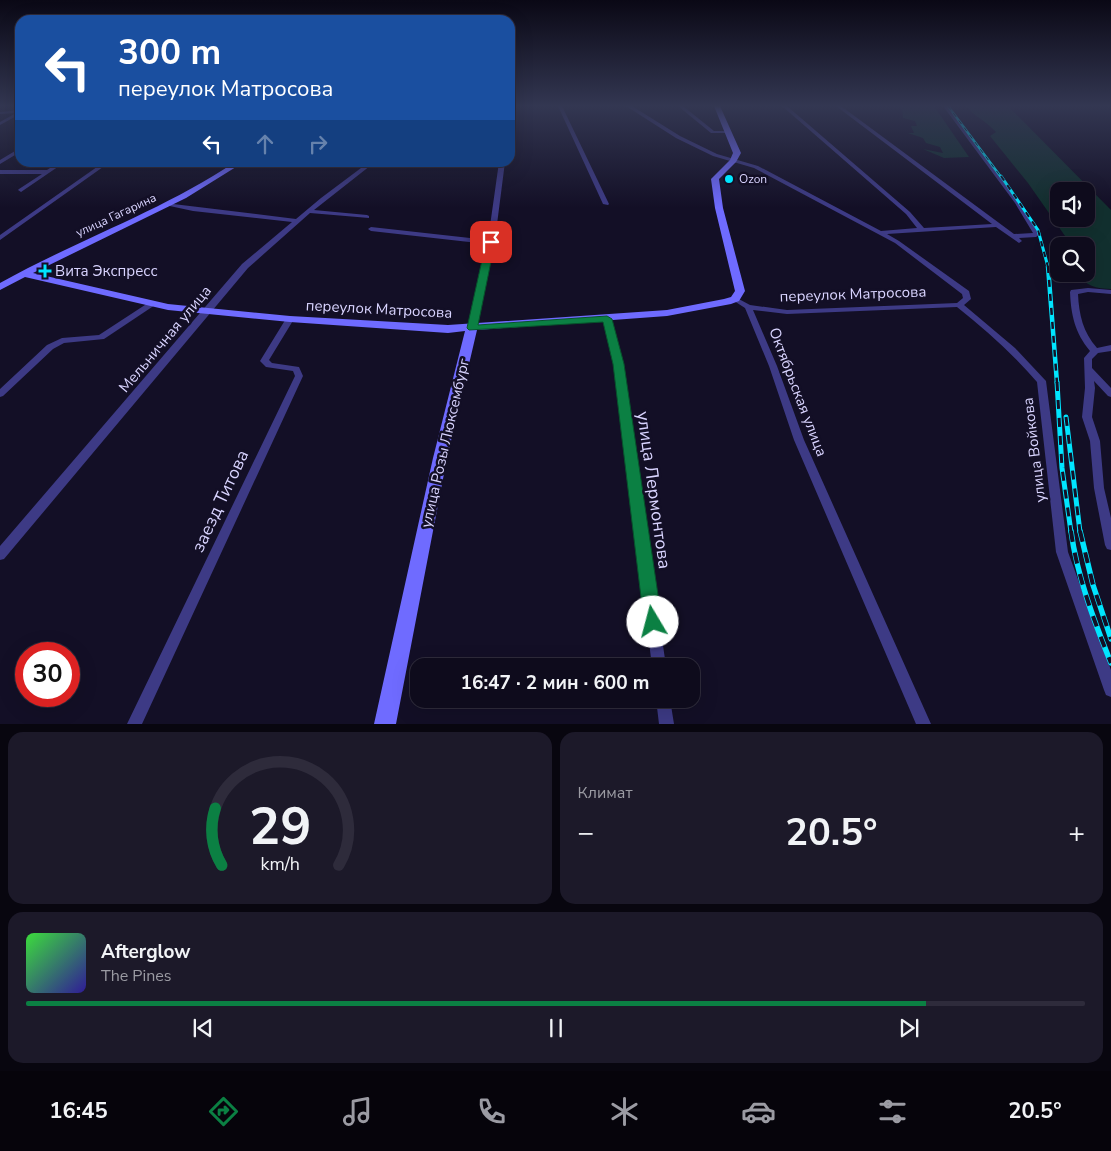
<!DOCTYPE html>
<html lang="ru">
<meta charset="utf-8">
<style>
:root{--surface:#0e0b1c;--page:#1c1929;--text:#f1f3f6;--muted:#9b9ba3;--line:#2e2b3b;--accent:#0b8043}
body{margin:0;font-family:"Nunito Sans",sans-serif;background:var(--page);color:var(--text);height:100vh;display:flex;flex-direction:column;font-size:19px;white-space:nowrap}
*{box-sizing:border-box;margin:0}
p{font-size:16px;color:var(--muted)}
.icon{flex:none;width:28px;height:28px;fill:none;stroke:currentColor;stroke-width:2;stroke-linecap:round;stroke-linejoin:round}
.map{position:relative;height:724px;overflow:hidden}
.sheet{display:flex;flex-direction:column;gap:8px;padding:8px;background:#08060f;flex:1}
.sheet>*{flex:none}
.banner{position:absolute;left:15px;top:15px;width:500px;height:152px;border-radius:15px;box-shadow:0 5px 20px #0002,0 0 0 1px var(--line);background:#1a4fa0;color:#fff;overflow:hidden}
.buttons{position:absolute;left:1050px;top:182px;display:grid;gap:10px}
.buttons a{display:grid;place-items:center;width:45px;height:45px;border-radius:10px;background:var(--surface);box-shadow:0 5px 20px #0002,0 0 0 1px var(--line);font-size:25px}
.speed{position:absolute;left:15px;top:642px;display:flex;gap:10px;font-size:25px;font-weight:700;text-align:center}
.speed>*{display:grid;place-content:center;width:65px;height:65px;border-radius:50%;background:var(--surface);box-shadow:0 5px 20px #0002,0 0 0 1px var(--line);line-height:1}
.speed .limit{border:8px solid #d22;background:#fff;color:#111}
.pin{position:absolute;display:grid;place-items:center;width:42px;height:42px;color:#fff;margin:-21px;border-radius:10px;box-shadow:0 2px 8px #0006}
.me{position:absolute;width:55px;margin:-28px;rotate:352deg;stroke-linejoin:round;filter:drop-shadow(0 0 4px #0008)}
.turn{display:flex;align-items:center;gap:18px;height:105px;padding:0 20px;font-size:22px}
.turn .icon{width:65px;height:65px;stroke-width:2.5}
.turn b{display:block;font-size:35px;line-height:42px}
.lanes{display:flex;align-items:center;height:48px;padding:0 20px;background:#0003;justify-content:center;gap:25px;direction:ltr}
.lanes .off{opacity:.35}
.big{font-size:38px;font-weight:700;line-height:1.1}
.sheet .widget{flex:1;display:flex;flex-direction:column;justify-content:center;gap:8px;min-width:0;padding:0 18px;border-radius:15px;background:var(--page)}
.sheet .dial{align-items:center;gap:0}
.dial svg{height:130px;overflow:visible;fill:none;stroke:var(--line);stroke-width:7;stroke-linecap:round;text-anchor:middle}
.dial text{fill:var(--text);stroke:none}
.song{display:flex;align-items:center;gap:15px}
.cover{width:60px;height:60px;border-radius:8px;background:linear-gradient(135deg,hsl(120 70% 55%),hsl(250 70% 35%))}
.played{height:5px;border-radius:2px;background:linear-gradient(90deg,var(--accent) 85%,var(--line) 85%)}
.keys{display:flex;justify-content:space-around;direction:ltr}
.heat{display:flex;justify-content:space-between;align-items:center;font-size:28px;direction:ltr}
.sheet .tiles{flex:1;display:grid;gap:8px;grid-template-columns:1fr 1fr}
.widget:last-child{grid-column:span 2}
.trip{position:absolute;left:410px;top:658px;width:290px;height:50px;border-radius:15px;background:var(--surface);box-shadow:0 5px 20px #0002,0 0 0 1px var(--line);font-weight:700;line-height:50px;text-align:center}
.tab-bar{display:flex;height:80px;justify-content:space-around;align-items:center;background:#06040b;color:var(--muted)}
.tab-bar .icon{width:35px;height:35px}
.tab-bar .on{color:var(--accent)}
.tab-bar b{font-size:22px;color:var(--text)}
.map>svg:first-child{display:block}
</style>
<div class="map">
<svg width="1111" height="724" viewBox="0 0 1111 724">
<rect width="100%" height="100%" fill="#130f26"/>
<path fill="#12302f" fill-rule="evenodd" d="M898 106H934L969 157 944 158 923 149 943 153 940 147 926 143 923 138 908 133H914L911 126H917L915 121 903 118 902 109Z
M966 106H1008L1111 210V289C1096 289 1086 285 1075 274H1086V246H1072L1028 183 990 136 996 132C986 121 975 117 966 106ZM1059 191H1086V219H1059Z"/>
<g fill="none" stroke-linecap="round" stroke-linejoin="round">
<path fill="#3d3a85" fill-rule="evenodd" d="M558 106H562L609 204 608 205 603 204Z
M626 106H632L680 136 717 154 758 166 881 231 917 228 906 214 782 106H787L910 212 924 228 992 224 836 106H841L1014 234 1033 233 1015 203 943 106H947L1020 201 1040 232 1039 235 1036 237 1019 238 1022 241 1019 243 996 227 887 234 899 241 969 291 971 299 964 305 1015 348 1046 381 1068 552 1111 670V697L1106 695 1104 690 1056 552 1037 382C1013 354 986 330 957 307L787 314 753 310 777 366 804 440 931 724H916L794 440 769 366 745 308 731 299 735 297 750 305 787 310 957 303 963 298 962 294 895 243 754 168 713 156 676 138Z
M678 106H683L714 131H728L730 132 728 133H711Z
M20 110V114L0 125V122L16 113 0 114V112Z
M20 148V152L0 164V160Z
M59 162H65L21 192 18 190 19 189 42 174H0V170H47Z
M104 162H110L0 240V235Z
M369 162H375L314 210 367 215 369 216V218L310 213 248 268 4 559 0 560V546L242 264 292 222 193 211 165 205V203L296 219 321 198Z
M499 162H505L496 232 476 328 472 330 468 328 487 244 371 231 368 229 371 227 488 240Z
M1088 288 1111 290V294L1088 292 1078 294C1079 315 1083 332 1097 348L1111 345V351L1098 353 1092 359V368L1111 388V397L1108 396 1094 381 1095 388 1092 417 1100 441 1104 488 1111 518V550L1107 549 1105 545 1094 488 1090 441 1082 417 1085 388 1084 358 1090 351C1075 333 1071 315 1070 292L1071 290Z
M148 303H151L155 305 104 339 64 343 53 349 3 396 0 397V389L47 345 62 338 99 335Z
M287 317H293L294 319 269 360 272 363 299 367 303 376 142 724H127L295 376 293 371 266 367 260 361Z
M604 317H610L611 319 622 364 666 666H652L614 364 603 319Z
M656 699H670L674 724H659Z"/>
<path fill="#6f6bff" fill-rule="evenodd" d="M714 106H720L741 153 736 162 719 179 723 208 745 291 739 301 731 304 667 316 477 330 447 458 396 724H374L433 458 465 331 448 333 290 322 168 310 25 277 0 290V283C77 240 162 211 235 162H244L186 198 33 273 168 304 290 316 448 325 667 310 724 299 731 297 735 291 715 208 711 179 730 160 733 153Z"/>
<g stroke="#00e5ff" stroke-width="2.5">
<path id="rail-far4" d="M948 106 1001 177"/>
</g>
<g stroke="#00e5ff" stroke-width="3">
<path id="rail-far3" d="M1001 176 1038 230 1048 267"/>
</g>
<g stroke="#00e5ff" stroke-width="4.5">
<path id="rail-far2" d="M1048 266 1057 383"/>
</g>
<g stroke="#00e5ff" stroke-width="5">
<path id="rail-far1" d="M1057 382 1062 468 1071 532
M1066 417 1080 532"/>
</g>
<g stroke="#00e5ff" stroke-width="5.5">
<path id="rail" d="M1071 531C1077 576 1094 621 1111 663
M1080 531 1093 585 1111 639"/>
</g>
<use href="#rail-far4" stroke="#130f26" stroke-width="1" stroke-dasharray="4.5" stroke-linecap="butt"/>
<use href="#rail-far3" stroke="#130f26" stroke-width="2" stroke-dasharray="5.5" stroke-linecap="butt"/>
<use href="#rail-far2" stroke="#130f26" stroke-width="2.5" stroke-dasharray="7" stroke-linecap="butt"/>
<use href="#rail-far1" stroke="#130f26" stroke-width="3" stroke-dasharray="9" stroke-linecap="butt"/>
<use href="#rail" stroke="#130f26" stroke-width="4" stroke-dasharray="11" stroke-linecap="butt"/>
</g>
<linearGradient id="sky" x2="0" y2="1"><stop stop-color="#0a0815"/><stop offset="0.51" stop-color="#333752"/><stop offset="1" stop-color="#333752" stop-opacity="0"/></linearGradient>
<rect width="1111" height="208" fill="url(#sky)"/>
<path fill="#0b8043" stroke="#07532c" d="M491 240 495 242 478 325 607 316 612 319 624 364 662 622 659 627 653 630 647 627 644 622 613 364 603 322 469 330 467 328 486 242Z"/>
<g fill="#00e5ff" stroke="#130f26" stroke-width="2">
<circle cx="729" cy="179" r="5"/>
<path d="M42.5 263.5h5v5h5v5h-5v5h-5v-5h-5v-5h5z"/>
</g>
<g text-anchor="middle" stroke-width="5" stroke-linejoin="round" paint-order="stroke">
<g font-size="12" fill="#d9d4ff" stroke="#130f26" text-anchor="start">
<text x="739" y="183">Ozon</text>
</g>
<g font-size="12" fill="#d9d4ff" stroke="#130f26">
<text transform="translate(116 215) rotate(-25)" y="4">улица Гагарина</text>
</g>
<g font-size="15" fill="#d9d4ff" stroke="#130f26" text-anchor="start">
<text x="55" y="276">Вита Экспресс</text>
</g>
<g font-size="15" fill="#d9d4ff" stroke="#130f26">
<text transform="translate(853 294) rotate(-2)" y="5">переулок Матросова</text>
<text transform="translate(379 309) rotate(3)" y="5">переулок Матросова</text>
<text transform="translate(165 339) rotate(-50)" y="5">Мельничная улица</text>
<text transform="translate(798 392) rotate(69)" y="5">Октябрьская улица</text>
<text transform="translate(445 443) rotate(-77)" y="5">улица Розы Люксембург</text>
<text transform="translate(1034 450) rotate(-97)" y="5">улица Войкова</text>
</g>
<g font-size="18" fill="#d9d4ff" stroke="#130f26">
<text transform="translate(654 490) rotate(82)" y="6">улица Лермонтова</text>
<text transform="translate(220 501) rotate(-65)" y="6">заезд Титова</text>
</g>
</g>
</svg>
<div class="buttons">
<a><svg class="icon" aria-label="sound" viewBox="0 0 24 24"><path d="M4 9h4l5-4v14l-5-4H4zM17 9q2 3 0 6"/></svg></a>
<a><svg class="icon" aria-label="search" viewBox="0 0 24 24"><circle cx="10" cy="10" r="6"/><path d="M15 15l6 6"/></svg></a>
</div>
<div class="speed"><div class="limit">30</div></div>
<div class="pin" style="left:491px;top:242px;background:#d93025"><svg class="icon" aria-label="arrive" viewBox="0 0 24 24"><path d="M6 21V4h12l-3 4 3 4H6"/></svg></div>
<svg class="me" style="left:653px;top:622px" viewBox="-20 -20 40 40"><circle r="19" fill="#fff"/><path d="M0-13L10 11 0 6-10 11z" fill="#0b8043"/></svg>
<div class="trip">16:47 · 2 мин · 600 m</div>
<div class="banner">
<div class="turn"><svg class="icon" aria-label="left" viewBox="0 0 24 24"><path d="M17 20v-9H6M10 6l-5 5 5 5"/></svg><div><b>300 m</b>переулок Матросова</div></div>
<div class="lanes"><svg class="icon" aria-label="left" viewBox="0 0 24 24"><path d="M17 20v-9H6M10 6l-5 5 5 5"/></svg><svg class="icon off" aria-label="ahead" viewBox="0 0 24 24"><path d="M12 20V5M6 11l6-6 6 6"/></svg><svg class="icon off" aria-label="right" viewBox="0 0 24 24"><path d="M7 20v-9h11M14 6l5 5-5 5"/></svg></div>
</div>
</div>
<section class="sheet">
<div class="tiles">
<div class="widget dial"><svg viewBox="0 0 100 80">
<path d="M14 69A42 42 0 1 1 86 69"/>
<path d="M14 69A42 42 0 0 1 10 34" stroke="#0b8043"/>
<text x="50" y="56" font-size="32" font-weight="700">29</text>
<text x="50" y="72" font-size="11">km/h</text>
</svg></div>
<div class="widget"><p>Климат</p>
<div class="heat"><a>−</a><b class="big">20.5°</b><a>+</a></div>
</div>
<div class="widget">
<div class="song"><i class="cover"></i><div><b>Afterglow</b><p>The Pines</p></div></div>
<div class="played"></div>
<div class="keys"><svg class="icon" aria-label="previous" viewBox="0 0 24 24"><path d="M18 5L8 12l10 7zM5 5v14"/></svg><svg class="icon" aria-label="pause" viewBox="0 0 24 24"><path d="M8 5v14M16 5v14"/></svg><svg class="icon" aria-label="next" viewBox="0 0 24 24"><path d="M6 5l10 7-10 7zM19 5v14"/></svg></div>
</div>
</div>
</section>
<nav class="tab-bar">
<b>16:45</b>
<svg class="icon on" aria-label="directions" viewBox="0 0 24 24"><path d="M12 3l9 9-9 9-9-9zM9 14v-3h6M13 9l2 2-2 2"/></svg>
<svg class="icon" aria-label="music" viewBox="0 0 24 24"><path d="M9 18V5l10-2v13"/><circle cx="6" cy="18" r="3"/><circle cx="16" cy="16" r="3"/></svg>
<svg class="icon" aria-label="phone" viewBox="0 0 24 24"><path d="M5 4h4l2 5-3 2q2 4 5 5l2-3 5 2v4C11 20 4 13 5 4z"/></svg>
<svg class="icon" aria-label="climate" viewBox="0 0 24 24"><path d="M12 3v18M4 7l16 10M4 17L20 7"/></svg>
<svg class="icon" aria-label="car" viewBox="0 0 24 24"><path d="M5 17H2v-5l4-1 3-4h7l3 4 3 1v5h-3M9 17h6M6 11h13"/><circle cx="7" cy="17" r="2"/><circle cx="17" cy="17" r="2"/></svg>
<svg class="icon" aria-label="filters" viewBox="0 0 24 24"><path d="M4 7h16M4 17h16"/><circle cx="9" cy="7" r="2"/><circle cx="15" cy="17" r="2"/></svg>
<b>20.5°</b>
</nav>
